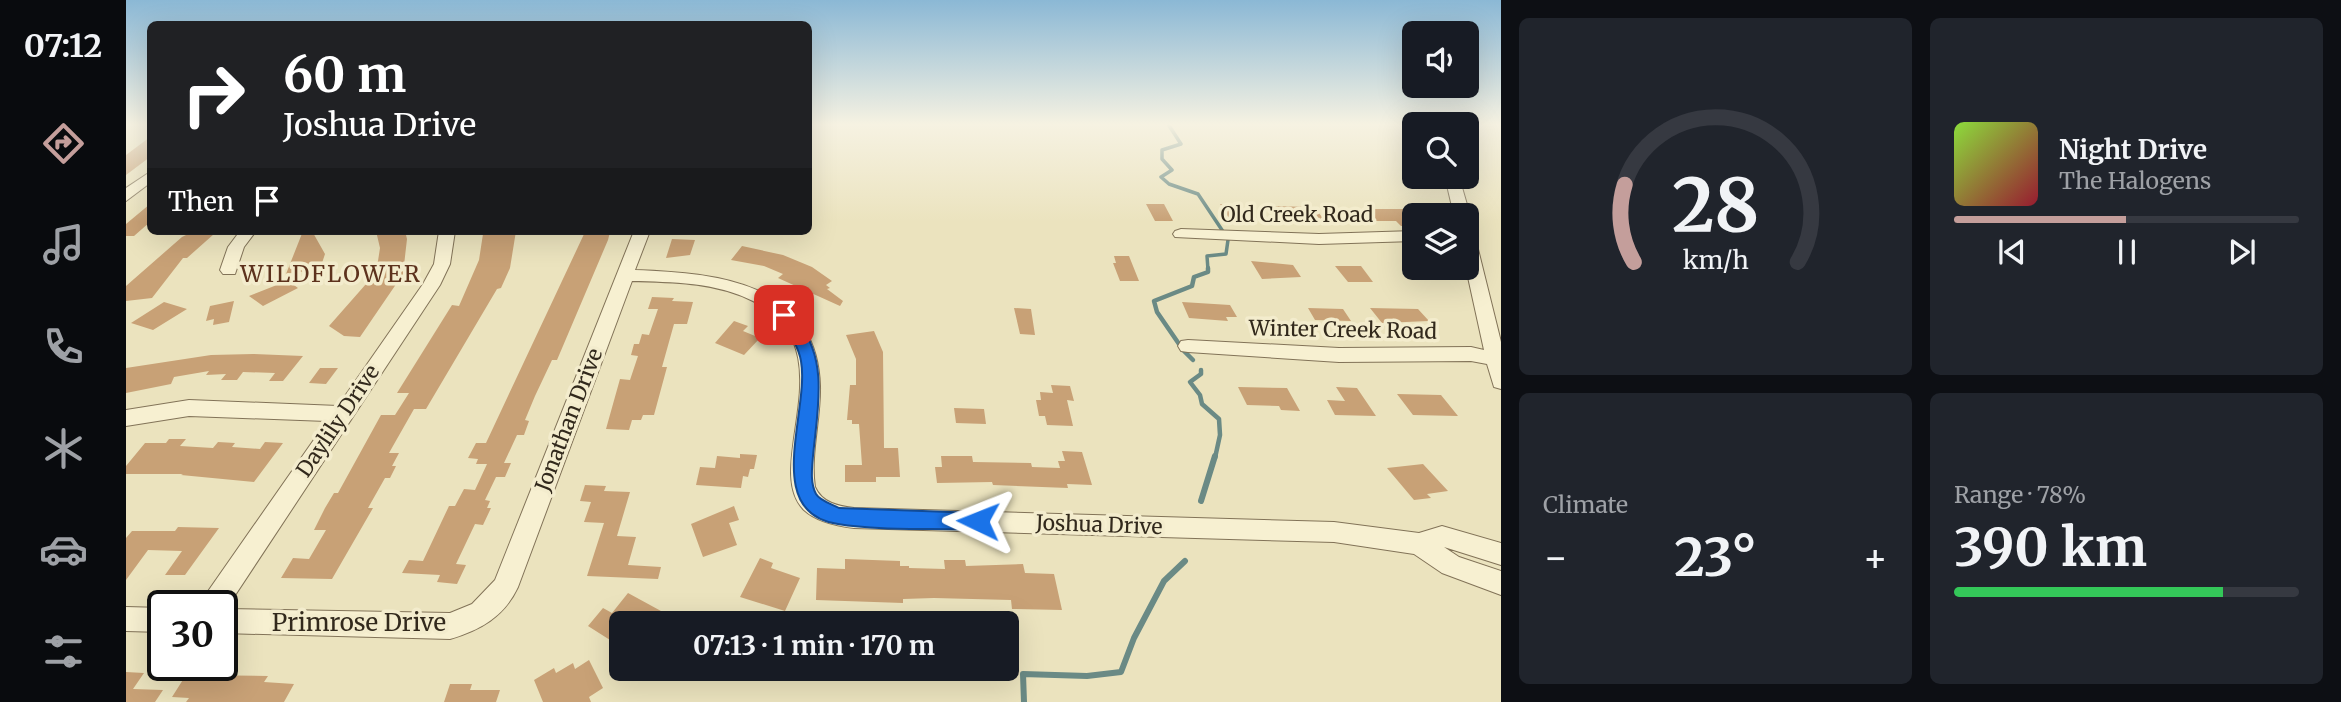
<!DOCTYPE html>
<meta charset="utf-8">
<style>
:root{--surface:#171b24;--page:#20242c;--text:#f1f3f6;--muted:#9ea1a6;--line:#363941;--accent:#c49e9b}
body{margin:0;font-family:Merriweather,serif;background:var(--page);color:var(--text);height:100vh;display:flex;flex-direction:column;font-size:26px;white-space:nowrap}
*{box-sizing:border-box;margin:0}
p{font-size:23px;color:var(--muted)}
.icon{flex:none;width:38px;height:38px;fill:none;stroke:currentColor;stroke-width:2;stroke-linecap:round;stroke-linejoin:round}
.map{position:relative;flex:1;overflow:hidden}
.side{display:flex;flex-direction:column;gap:18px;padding:18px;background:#0d0f14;width:840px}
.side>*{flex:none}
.top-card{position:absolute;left:21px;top:21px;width:665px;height:214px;border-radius:10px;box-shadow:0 7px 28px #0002;background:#202124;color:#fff;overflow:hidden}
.controls{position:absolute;left:1276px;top:21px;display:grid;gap:14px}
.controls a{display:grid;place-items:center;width:77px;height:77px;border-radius:10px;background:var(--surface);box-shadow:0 7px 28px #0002;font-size:35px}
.speed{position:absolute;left:21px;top:590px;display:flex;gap:14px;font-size:35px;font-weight:700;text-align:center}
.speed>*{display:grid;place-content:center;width:91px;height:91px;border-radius:50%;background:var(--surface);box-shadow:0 7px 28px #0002;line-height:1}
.speed .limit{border:4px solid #111;border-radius:10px;background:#fff;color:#111}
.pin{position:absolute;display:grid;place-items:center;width:60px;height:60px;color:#fff;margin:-30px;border-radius:14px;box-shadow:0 4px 10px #0006}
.me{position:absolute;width:77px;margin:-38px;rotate:272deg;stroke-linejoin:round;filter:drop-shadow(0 0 5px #0008)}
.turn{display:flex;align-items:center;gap:24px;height:147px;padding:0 21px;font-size:32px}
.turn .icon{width:91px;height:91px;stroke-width:2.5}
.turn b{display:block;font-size:49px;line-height:60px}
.then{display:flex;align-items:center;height:66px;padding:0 21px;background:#0003;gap:14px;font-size:26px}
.big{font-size:52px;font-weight:700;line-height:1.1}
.side .widget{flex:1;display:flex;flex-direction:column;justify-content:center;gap:10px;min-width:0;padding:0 24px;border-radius:10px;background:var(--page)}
.side .dial{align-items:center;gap:0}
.dial svg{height:182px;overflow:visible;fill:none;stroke:var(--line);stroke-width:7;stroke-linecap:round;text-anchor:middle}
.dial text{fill:var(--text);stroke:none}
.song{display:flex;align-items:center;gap:21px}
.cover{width:84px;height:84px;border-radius:10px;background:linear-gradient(135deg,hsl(90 70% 55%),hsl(350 70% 35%))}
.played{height:7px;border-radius:4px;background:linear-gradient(90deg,var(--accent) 50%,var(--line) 50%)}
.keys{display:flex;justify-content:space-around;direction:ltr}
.heat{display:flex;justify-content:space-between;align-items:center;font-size:38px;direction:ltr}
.charge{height:10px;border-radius:5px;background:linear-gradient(90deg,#34c759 78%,var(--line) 0)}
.side .tiles{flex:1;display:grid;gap:18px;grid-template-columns:repeat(2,1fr)}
.trip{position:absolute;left:483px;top:611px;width:410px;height:70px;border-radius:10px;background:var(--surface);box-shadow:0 7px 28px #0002;font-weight:700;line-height:70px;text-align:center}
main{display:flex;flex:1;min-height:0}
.tab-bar{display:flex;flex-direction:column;width:126px;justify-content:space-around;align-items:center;background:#090b0e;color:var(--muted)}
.tab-bar .icon{width:49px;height:49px}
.tab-bar .selected{color:var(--accent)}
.tab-bar b{font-size:32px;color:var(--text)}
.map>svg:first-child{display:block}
</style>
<main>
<nav class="tab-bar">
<b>07:12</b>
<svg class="icon selected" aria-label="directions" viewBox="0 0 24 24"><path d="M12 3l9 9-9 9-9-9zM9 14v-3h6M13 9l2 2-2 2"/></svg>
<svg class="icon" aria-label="music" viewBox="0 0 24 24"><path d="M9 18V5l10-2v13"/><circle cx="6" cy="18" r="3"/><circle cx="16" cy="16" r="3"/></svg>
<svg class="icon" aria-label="phone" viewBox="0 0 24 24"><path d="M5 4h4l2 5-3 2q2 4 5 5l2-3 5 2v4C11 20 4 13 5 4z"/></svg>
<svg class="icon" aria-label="climate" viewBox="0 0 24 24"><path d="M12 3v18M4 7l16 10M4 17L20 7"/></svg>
<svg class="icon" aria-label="car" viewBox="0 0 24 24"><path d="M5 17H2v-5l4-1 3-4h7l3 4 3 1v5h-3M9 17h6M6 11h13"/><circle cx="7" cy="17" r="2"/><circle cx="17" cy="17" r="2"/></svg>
<svg class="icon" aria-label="filters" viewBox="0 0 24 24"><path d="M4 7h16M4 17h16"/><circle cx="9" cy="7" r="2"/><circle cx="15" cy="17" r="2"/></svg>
</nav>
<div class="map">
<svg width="1375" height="702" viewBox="0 0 1375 702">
<rect width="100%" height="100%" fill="#ebe3be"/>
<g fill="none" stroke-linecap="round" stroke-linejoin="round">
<path stroke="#6a8a85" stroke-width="3.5" d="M1042 124 1055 144 1036 150V159L1046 170 1035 177 1043 184 1072 194 1098 233
M1082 270 1081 256 1100 254 1102 240"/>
<path stroke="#6a8a85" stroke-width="4.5" d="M1053 344 1031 312 1028 301 1066 286 1068 277 1082 272V268
M1058 351 1067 360
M1075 370V374L1064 382 1074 395 1076 404 1093 419 1094 435 1089 458"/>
<path stroke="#6a8a85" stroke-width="6" d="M1075 501 1089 456
M898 702 897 674 961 676 995 672 1008 638 1038 581 1059 561"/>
</g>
<path fill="#c8a176" d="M24 137V157L0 175V155Z
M24 204V222L8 236H0V224Z
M1020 204H1038L1047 221H1029Z
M1094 204H1111L1126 225 1104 220Z
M1146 206 1188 207 1200 222 1158 221Z
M1238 209H1288V226H1275L1270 221H1249Z
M177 231H186L199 254 194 269 160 274Z
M250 231H279L281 239 277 274 234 337 218 336 203 326 240 284 252 261 254 248Z
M365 231H390L384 268 375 288 371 289 300 409H288L263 453H273L266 466H270L264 478H259L242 508H247L206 579 155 578 167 558 183 559 200 530H188L199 508 208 493H212L255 415H269L283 393H271L326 305 333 306 353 260 357 234Z
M459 232H484L482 240 431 360H426L409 396 399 420 403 421 398 435H391L378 463H385L379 477H370L359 500 364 501 361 508H365L357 525 349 524 330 564 340 565 331 584 311 582 314 575 276 573 283 560 297 561 323 506H329L338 489 349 490 361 464H350L352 459 342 458 350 443H360Z
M64 233 88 234 61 258H57L26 298 0 301V286L56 237Z
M546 239 569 240 564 255 540 258Z
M616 246 657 255 686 267 706 281 700 285 704 288 701 289 717 301 714 306 652 278 657 274 638 266 605 260Z
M988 256H1003L1013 281H994L987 263H990Z
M1125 261 1167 265 1175 277 1136 279Z
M1209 266H1235L1247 282H1222Z
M158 278 172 288 137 306 123 296 156 283Z
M526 297 548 298 546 301 567 302 561 324H548L536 367H541L528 415H517L515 420H506L503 430 480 429 494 379 504 380 512 356 505 355 508 344H513L516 334 523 335 532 309H522Z
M108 301 103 322 87 325 88 319 80 321 84 306Z
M38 302 61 309 27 330 5 323Z
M1056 302 1104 305 1111 317H1100L1102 321 1063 318Z
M888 308 905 309 909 335 894 334Z
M1182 308 1217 309 1225 321 1189 320Z
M1244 308 1292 309 1303 321 1256 323Z
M608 321 622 326 617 331 634 338 618 355 589 343Z
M748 331 757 352 758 448H772L774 477H750V482H719V465H736L733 424H726V420H721L724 385H730V359L720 335Z
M127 354 177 356 157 381H143L149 373 117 372 111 380H95L100 374 80 375 83 371 48 377 45 384 0 393V368L85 355Z
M194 368H212L200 384 183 383Z
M925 385 944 386 948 401 941 400 947 426 921 425 919 416H913L910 400H915L914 392 927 393Z
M1112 387 1161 388 1174 411 1155 410 1153 406 1121 405Z
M1210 387 1231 388 1250 416 1209 415 1201 400 1219 401Z
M1271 394 1315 395 1332 416 1287 415Z
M828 408 858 409 860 424 830 423Z
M43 439H60L54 446 87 448 92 442 109 443 106 447 134 449 139 442 157 443 128 482 55 475 57 474H0V466L19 443H40Z
M936 451 956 452 966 485 941 484 942 488 867 485 866 482 811 483 809 467H816L815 456H846L847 462 905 463 906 467 934 468 932 461H939Z
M614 454 631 455 628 469H624L622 477 617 476 615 488 570 485 574 467 589 468 591 456 614 458Z
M1297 464 1322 491 1301 494 1305 498 1288 500 1261 468Z
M459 485 480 486 478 491 504 492 491 536 510 537 502 565 535 567 532 579 461 576 478 523 458 522 465 502 454 501Z
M608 506 613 520 603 523 611 545 577 557 565 524Z
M52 527 93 528 59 575H39L56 551 22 550 0 580V538L6 531H49Z
M634 558 647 563 645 568 674 578 659 611 614 597Z
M719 559 774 561V566H783V568L819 569 818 560H839L840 566 897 564 899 573 928 574 936 610 886 609 885 600 808 598 777 599V603L690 600 691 568 719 569Z
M502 593 535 611 526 623H495V647L462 626 477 608 486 613Z
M463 660 477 688 463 697 465 702H417L408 680 428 668 430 673 447 663 449 669Z
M0 672 18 673 7 689 37 690 29 702H0Z
M60 675 142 676 138 682 168 684 158 702H60L63 698 46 697Z
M324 684H346L344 690H374L370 702H318Z"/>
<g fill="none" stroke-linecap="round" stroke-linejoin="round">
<g stroke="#827358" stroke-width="2">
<path id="minor" d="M24 172V183L0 201V188Z
M1319 177H1333L1344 215 1342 218 1340 215H1328Z
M1340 228 1348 233 1375 342V389L1368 387 1361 364 1345 361 1213 362 1062 352 1055 351 1052 346 1055 341 1062 340 1213 348 1345 347 1358 350 1340 268Z
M1055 229 1193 234 1288 231V241L1193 244 1049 237 1047 234 1049 231Z
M114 231H130L118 247 109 274H97L94 270 102 247Z
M313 231H329L324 264 314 285 100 609 324 613 346 604 369 580 508 231H524L509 270C591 273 691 282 694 386 695 419 684 454 689 487 696 503 712 506 728 508L1208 522 1293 533 1316 526 1375 543V565L1318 547 1333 557 1375 571V595L1316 573 1288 554 1208 542 728 528C711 526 691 522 678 510 634 466 724 350 627 301 590 282 546 282 506 281L392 587C378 617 354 630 324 639L96 633V606H74L78 597 201 421 63 416 0 426V410L63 400 212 406 297 284 308 264Z
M0 607 37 608V632L0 631Z"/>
</g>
<use href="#minor" fill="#f7f0d1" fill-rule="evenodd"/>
</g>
<linearGradient id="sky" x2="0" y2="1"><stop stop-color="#8bb8d5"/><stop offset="0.56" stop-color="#f6f2e2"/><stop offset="1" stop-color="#f6f2e2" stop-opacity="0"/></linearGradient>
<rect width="1375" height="222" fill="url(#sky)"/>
<path fill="#1a73e8" stroke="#114b97" stroke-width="2" d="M658 310C666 312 669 318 673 324 703 361 691 412 687 456 686 468 684 483 690 494 694 501 706 504 713 508L852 513 859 515 862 521 859 527 852 530C809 528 754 531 712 524 635 513 684 411 675 361 672 343 660 330 650 315Z"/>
<g text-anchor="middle" stroke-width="7" stroke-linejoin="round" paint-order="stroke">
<g font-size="21" fill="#32291c" stroke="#f3eccd">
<text x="1171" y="222">Old Creek Road</text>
<text transform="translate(1217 330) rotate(1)" y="7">Winter Creek Road</text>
<text transform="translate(443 420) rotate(-69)" y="7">Jonathan Drive</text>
<text transform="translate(212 421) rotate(-56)" y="7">Daylily Drive</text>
<text transform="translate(973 525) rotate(2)" y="7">Joshua Drive</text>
</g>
<g font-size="23" letter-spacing="2" fill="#5d321d" stroke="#f3eccd">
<text x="205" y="282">WILDFLOWER</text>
</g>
<g font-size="24" fill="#32291c" stroke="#f3eccd">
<text x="233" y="631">Primrose Drive</text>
</g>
</g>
</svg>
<div class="controls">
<a><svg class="icon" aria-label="sound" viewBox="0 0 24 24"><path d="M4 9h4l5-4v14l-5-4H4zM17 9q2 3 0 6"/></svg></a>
<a><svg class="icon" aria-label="search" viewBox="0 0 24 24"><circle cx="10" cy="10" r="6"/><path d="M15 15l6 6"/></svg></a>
<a><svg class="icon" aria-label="layers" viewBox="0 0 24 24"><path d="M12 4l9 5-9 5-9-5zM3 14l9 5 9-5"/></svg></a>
</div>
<div class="speed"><div class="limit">30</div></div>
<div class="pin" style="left:658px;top:315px;background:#d93025"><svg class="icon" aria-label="arrive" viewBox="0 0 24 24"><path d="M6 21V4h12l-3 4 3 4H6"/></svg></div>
<svg class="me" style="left:852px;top:521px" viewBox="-20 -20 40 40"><path d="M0-17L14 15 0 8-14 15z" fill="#1a73e8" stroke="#fff" stroke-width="4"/></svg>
<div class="trip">07:13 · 1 min · 170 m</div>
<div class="top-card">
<div class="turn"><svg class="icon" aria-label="right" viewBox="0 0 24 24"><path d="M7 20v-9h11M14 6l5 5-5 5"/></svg><div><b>60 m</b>Joshua Drive</div></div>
<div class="then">Then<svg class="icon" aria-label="arrive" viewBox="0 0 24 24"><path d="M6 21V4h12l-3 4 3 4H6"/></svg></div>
</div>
</div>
<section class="side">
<div class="tiles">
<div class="widget dial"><svg viewBox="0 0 100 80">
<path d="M14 69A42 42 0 1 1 86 69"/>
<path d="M14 69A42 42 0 0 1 10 35" stroke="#c49e9b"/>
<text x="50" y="56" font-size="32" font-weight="700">28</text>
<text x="50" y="72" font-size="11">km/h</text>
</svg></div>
<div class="widget">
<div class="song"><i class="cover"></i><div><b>Night Drive</b><p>The Halogens</p></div></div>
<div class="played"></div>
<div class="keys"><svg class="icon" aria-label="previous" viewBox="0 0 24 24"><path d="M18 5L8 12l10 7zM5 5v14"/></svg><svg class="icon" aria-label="pause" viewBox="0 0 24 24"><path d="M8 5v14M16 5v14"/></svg><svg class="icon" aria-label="next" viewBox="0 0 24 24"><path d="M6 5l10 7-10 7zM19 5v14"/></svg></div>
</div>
<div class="widget"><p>Climate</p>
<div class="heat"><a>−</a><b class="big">23°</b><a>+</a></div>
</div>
<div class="widget"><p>Range · 78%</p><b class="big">390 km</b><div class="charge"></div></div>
</div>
</section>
</main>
